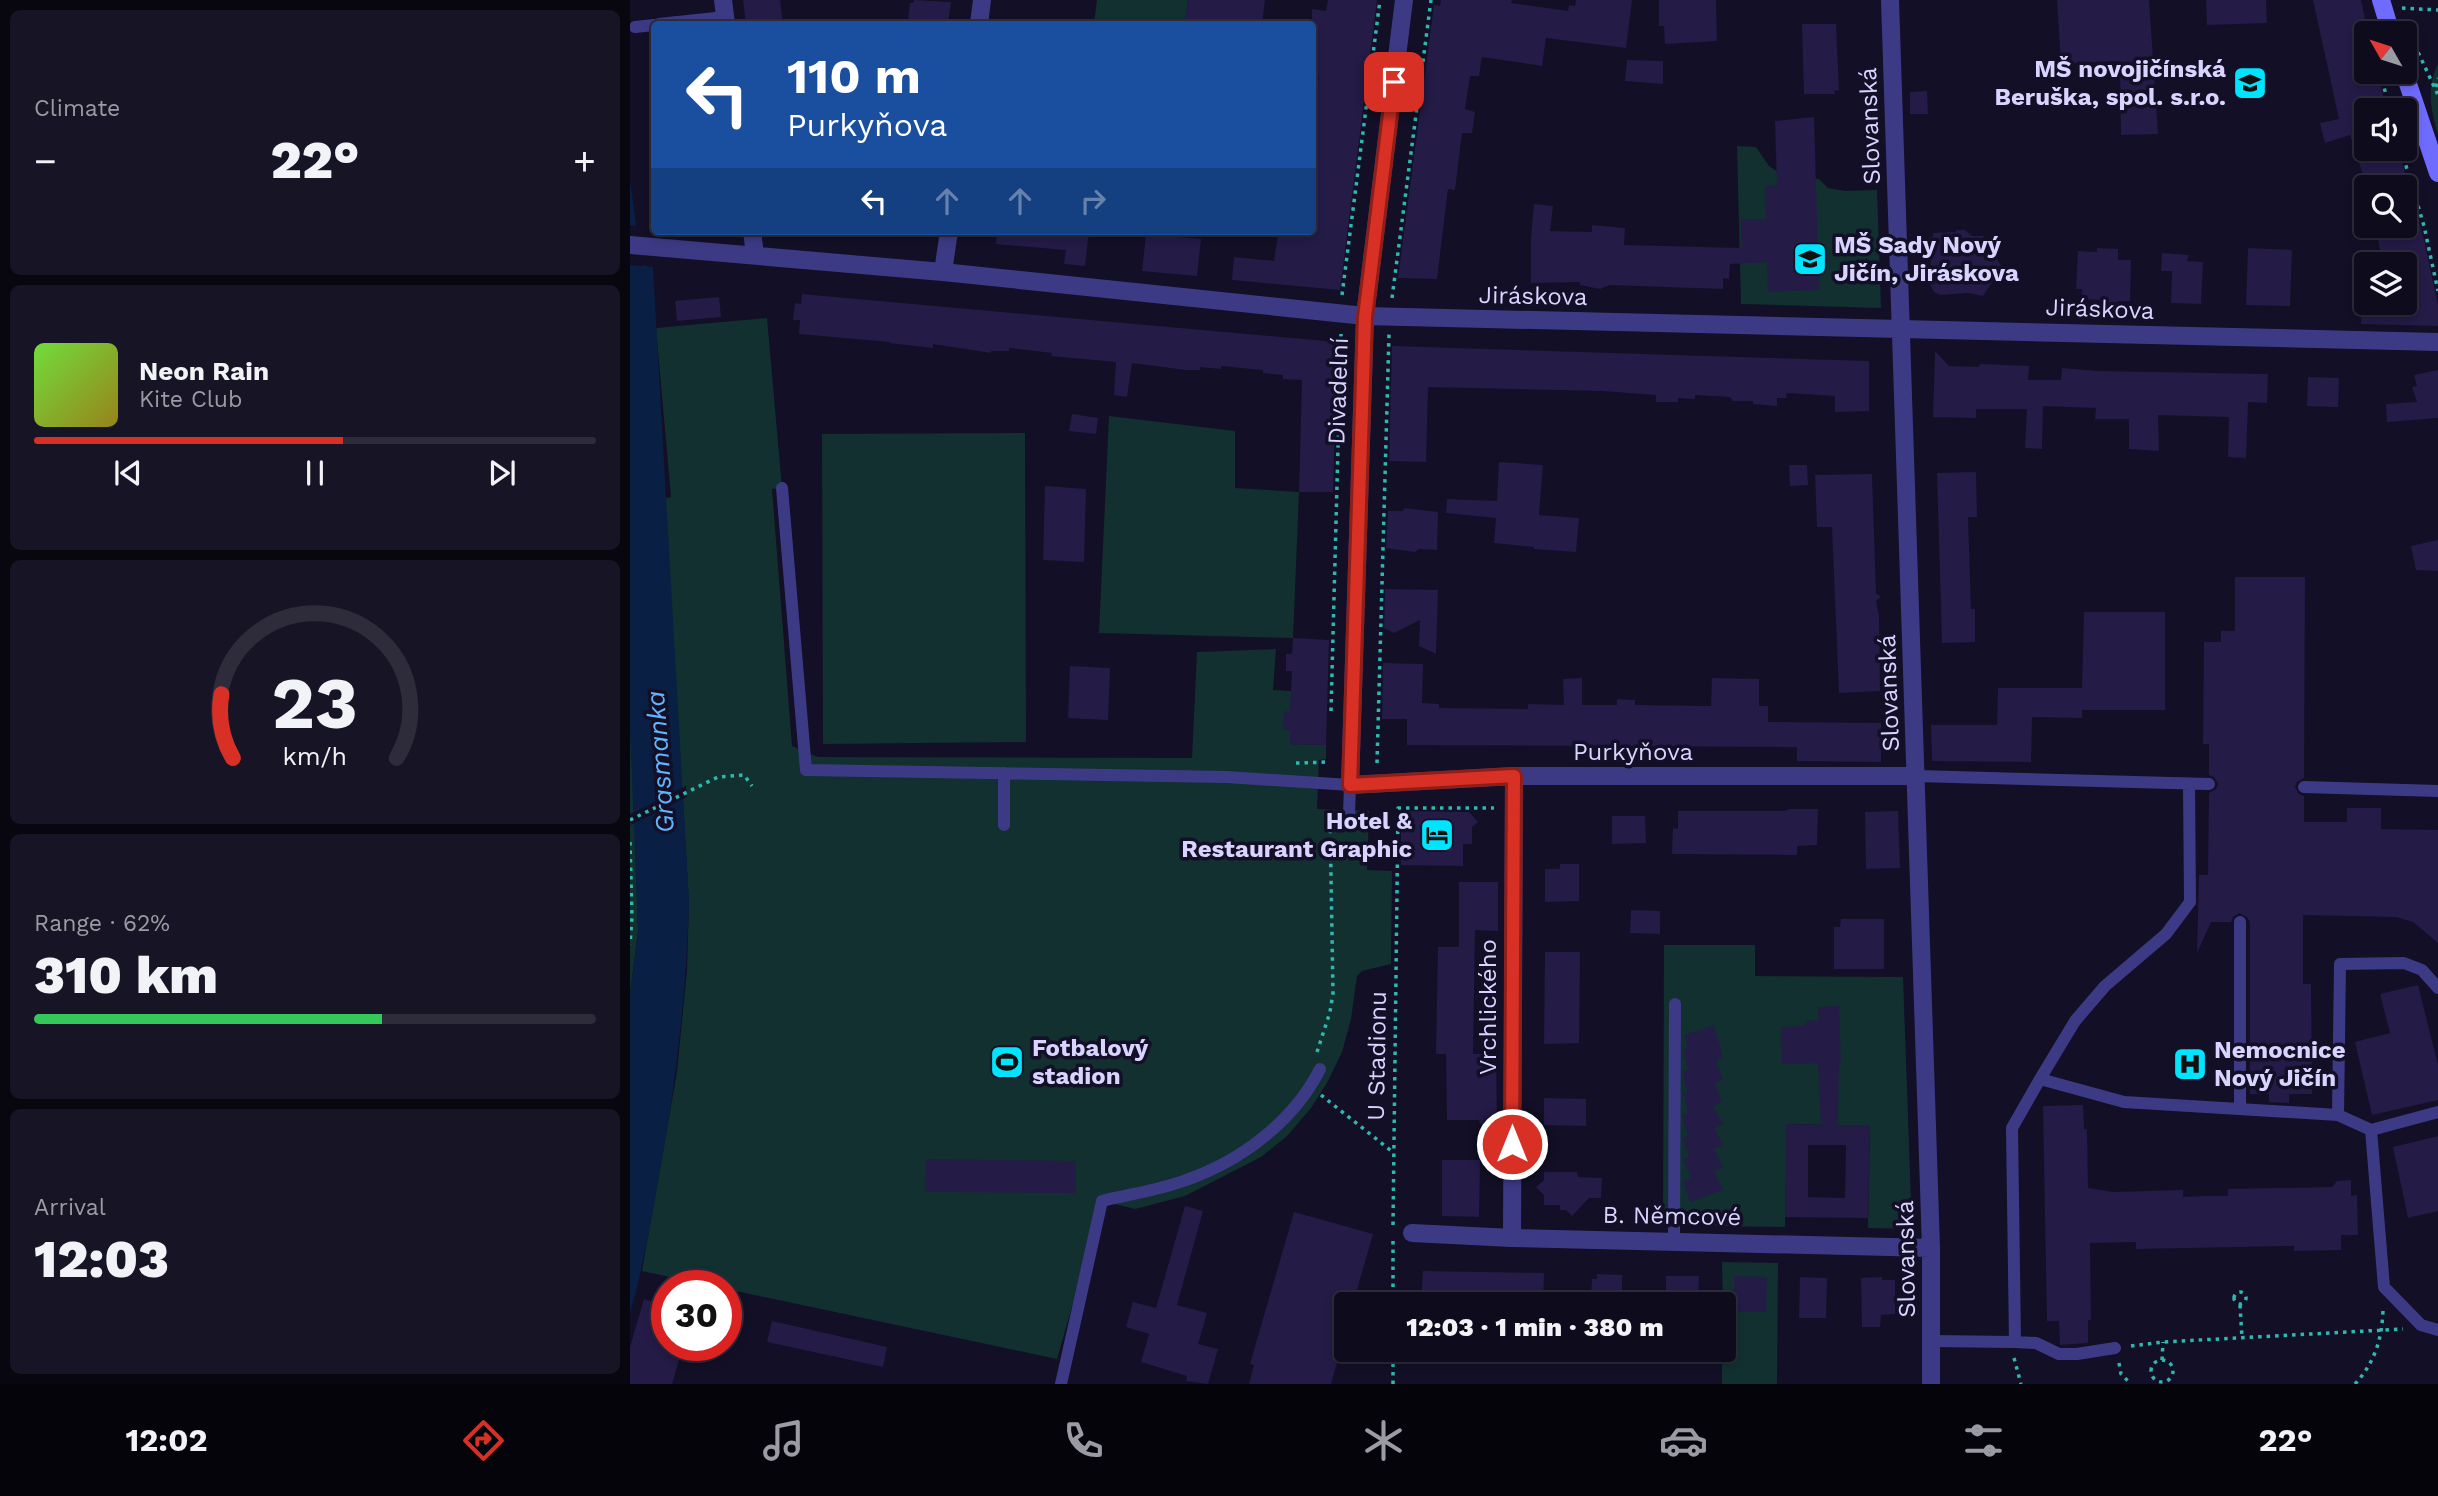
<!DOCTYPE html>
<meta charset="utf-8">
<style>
:root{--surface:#0e0b1c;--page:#171425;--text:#f1f3f6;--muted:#9b9ba3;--line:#2e2b3b;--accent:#d93025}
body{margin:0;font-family:"Work Sans",sans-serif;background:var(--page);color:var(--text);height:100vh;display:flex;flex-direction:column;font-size:26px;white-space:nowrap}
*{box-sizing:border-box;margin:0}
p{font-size:23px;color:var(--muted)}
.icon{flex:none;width:38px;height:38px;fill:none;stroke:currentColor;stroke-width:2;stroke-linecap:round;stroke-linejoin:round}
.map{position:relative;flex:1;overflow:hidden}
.drawer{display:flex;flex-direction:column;gap:10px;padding:10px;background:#08060f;width:630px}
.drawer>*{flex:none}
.banner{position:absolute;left:21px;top:21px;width:665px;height:214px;border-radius:7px;box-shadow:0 4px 10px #0003,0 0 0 2px var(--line);background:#1a4fa0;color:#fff;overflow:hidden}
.needle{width:46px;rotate:309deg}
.buttons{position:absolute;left:1724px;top:21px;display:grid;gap:14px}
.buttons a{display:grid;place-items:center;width:63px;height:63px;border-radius:7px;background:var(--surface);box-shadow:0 4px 10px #0003,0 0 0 2px var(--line);font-size:35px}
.speed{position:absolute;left:21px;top:1270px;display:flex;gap:14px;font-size:35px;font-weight:700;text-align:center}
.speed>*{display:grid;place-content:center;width:91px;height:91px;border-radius:50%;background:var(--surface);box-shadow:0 4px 10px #0003,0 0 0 2px var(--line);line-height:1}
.speed .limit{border:10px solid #d22;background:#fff;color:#111}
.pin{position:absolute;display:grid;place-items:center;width:60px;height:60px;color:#fff;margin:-30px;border-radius:14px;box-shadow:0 4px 10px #0006}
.me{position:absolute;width:77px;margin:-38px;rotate:0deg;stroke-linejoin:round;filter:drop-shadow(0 0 5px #0008)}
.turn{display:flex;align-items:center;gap:24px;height:147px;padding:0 21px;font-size:32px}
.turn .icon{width:91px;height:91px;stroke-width:2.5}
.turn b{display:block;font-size:49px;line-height:60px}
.lanes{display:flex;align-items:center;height:66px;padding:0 21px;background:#0003;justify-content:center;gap:35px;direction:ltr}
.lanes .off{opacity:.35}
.big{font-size:52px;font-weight:800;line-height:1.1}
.drawer .card{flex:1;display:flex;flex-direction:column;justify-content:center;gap:10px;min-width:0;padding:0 24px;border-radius:10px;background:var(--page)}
.drawer .dial{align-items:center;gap:0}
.dial svg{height:182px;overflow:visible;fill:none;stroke:var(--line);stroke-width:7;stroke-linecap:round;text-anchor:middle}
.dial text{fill:var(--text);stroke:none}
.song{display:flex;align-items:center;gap:21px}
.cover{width:84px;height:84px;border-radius:10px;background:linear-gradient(135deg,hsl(100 70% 55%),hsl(50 70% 35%))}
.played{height:7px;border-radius:4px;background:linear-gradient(90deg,var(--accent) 55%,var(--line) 55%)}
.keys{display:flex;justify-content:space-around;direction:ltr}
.heat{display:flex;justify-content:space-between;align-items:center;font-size:38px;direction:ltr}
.charge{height:10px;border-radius:5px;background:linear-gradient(90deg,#34c759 62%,var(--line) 0)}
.trip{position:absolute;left:704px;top:1292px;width:402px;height:70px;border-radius:7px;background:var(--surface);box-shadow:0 4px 10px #0003,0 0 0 2px var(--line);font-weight:800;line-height:70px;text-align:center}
.tab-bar{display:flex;height:112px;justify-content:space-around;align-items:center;background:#06040b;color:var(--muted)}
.tab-bar .icon{width:49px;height:49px}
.tab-bar .selected{color:var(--accent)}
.tab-bar b{font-size:32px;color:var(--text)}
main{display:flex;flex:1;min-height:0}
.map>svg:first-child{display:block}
</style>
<main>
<section class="drawer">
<div class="card"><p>Climate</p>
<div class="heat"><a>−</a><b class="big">22°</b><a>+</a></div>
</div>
<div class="card">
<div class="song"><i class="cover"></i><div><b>Neon Rain</b><p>Kite Club</p></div></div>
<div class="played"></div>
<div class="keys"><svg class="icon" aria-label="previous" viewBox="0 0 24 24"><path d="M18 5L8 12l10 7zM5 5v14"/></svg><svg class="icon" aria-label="pause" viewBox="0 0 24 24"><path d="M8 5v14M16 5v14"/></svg><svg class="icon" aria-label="next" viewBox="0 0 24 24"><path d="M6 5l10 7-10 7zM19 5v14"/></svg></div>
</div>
<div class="card dial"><svg viewBox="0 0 100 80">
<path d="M14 69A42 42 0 1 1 86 69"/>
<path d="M14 69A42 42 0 0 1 9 41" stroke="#d93025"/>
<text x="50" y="56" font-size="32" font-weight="700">23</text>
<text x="50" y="72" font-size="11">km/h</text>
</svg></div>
<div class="card"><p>Range · 62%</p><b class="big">310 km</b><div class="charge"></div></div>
<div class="card"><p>Arrival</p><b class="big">12:03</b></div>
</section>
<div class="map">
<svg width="1808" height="1384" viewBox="0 0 1808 1384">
<rect width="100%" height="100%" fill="#130f26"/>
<path fill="#12302f" d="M467 0H558L555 24H464Z
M1808 64V135C1801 111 1796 87 1808 64Z
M1107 146 1126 147 1139 166 1151 174 1189 179 1198 188 1215 191 1247 190 1251 308 1111 304Z
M137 318 152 488 142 489 162 746 188 757 562 758 567 652 646 649 643 690 661 691V711L654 712V729L660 730V744L696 745V759L689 760 687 809 739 811 737 870 762 871 761 964 732 971 727 976 721 1019 712 1052 697 1083 681 1108 657 1136 631 1157 555 1196 505 1209 472 1201 427 1359 96 1289V1286H82L12 1271 47 1072 57 970 59 903 35 498 41 497 26 328Z
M479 416 605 431V488L669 492 663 638 469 633Z
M395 433 396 742 193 744 192 434Z
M0 725 4 812 0 814Z
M0 823H5L8 932 0 994Z
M1034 945H1125V976L1273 977 1282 1229 1238 1228 1240 1126 1157 1124 1155 1227 1033 1225Z
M1092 1262 1148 1263 1147 1384H1092V1349H1094Z"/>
<path fill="#0a1f44" d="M0 181 12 265 23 267 59 903C56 999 45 1092 27 1187 20 1229 12 1271 0 1313V994L8 932 0 725Z"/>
<path fill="#130f26" d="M0 225 7 226 12 266 0 265Z
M56 786 57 797 1 825V814Z"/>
<path fill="#241b47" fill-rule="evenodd" d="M113 0H150L153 24H116Z
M284 0 321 2 318 24H281V20H278L280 3H283Z
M558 0H635L632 24H555Z
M698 0H747L710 290 602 280 604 257 644 261 648 234 668 236 669 231H682V127L689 76 682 75V9L696 11Z
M811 0H882L881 3 938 11 939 5 945 6 946 0H1002L996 48 916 38 912 66 852 57 849 76H840L835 109 845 112 842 133H832L825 190 818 189 807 279 768 278 804 5 810 6Z
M1029 0H1086L1087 41 1035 44 1034 26H1029Z
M1427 0H1519L1528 134 1491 135 1490 61 1431 64Z
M1576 0H1636L1637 23 1577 25Z
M1683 0H1731L1738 33H1736V72H1747L1757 110H1736V149H1768L1779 187H1737L1720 135 1695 143 1690 123 1709 119Z
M1172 24H1206L1209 90 1204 91 1205 94H1174Z
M997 60 1033 61V84L995 81Z
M1297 91 1298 114H1280V92Z
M1184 117 1189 290 1138 292 1137 262 1100 264 1099 279 1093 278V289L979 285 970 289 950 285V282L901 283V237L904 204 923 206 920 231 962 232V225L995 228 994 245 1112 248 1111 219H1136L1135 186 1147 185 1145 121Z
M1774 188H1780L1795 244 1808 305V326L1731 324 1732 303H1774V264H1753L1745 226H1774Z
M1327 230H1335L1342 236H1353L1366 249V258L1374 270 1372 276 1367 282H1362L1353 296 1338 293 1310 295 1304 292 1293 270H1301L1300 237H1303V233L1325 232Z
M367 231H459L455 266 434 264 436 250 366 244Z
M516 234 571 239 567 276 512 271Z
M1467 248 1488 249V260H1501L1500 301H1488L1485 304H1476L1472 300 1452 299V289H1446L1448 251 1467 252Z
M1618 248 1662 250 1660 306 1616 305Z
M1532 253 1559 255 1557 261 1573 262 1571 304 1541 303 1542 271H1531Z
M172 294 707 342 703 492H669L672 380 653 379V375L633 373V370L591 366V369L570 367V370H556L502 363 497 397 484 395 486 362 421 356 422 353 379 348V351H361V353L303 344V348L259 343 260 342 169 334 170 320H163L165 303 171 304Z
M89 297 91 317 47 321 45 301Z
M762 346 1239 361V411L1205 412V396L1157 393 1156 398H1147V406L1123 404V401H1103L1100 397 1065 395V399L1048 398V402H1026V395L973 391 798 387 796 462 759 461Z
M1305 351 1319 366 1348 367 1351 364 1399 366 1398 380H1431L1432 368 1467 371 1638 374 1637 403 1618 402 1616 458 1598 457 1599 417 1528 415 1529 451 1499 449V419H1465L1466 408 1413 406 1412 449 1395 448 1397 409H1346V418L1303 417Z
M1808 370V418L1757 422 1756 404 1787 402 1782 387 1787 386 1784 375Z
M1678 377 1709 378 1708 407 1677 406Z
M442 414 468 418 466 434 439 431Z
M869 462 913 465 909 515 949 518 946 552 904 549V547L864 543 866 518 816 513 817 499 867 501Z
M1159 465H1177L1178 485 1160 486Z
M1346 472 1347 517H1338L1341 609H1345V642L1312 643 1307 473Z
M1242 474 1246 593 1251 597 1246 601 1249 616 1250 691 1209 693 1202 527H1187L1185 475Z
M415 486 456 489 454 562 413 560Z
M774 508 808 512 807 550 789 549 785 552 756 548 758 511H773Z
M1808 540V571L1786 570 1781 546Z
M1605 577H1675L1674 778 1667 782 1665 787 1669 794 1674 796V822H1717V808H1751V829L1808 830V943L1783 922 1766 917 1673 915V984H1681L1682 1094H1659V1103L1639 1102V1094H1620V922L1617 917 1609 913 1603 917 1601 922H1581L1567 953 1569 875H1578L1579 793 1586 789 1588 784 1584 777 1579 775V744H1573L1574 642H1591V631H1605Z
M755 589 808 590 806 654 789 646 790 620 764 633 754 628Z
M1454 612H1535V710H1452V718L1402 717 1401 762 1302 761 1301 725H1367L1368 688H1452Z
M663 638 699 640 696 745 660 744V730L653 729 654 711H660L662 671H656V654H662Z
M753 663 793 664 792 703 809 704V708L898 709V704L934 705 933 679 952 678V705H987V699L1005 700V705L1081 706 1082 678 1129 679V706H1138V722L1251 723V762L1167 761V747L777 745V719H752Z
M440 666 480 668 478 720 438 718Z
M1159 809H1188L1187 845 1167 846V855L1042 854 1043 828 1048 829V811H1154Z
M771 811 839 812 848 822 842 827V844H833V866L771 865Z
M1268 811 1270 868 1236 869 1235 812Z
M982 816H1015L1016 843 982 844Z
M930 864H949V901L915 902V869H930Z
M829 882H868V931L845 930 843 1054H866L867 1124H850L849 1120H817L816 1054H806L808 947H829Z
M1001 910 1030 911V934L1000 933Z
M1211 919H1254V969H1204V927H1210Z
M915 952H950L949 1043 914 1044Z
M1788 985 1808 1065V1100L1742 1115 1725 1042 1760 1033 1750 994Z
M1209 1006 1211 1062H1209L1208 1125H1240L1238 1218 1155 1217 1156 1124 1191 1125 1188 1063 1152 1064 1151 1027 1175 1026V1021L1189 1020 1188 1007ZM1178 1145H1216L1215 1198 1178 1197Z
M1084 1025 1093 1058 1086 1060 1093 1080 1085 1083 1092 1102 1083 1106 1093 1124 1085 1128 1093 1146 1084 1149 1093 1168 1084 1171 1093 1190 1060 1202 1053 1181 1061 1178 1053 1159 1059 1157 1053 1138 1058 1136 1053 1120V1115L1058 1114 1053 1093 1058 1092 1053 1077V1071L1058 1070 1054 1056V1049L1058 1047 1054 1035Z
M914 1098 956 1099V1126L914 1125Z
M1453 1105 1454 1129H1457L1458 1188 1483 1192 1553 1190V1197L1575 1196H1598V1189L1702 1187 1707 1181 1721 1180V1196L1727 1195 1728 1235H1711V1250L1664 1251V1246L1506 1249V1242L1460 1243 1461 1320H1458V1343L1430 1345 1429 1321H1417L1413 1106Z
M1808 1136V1211L1778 1218 1763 1147Z
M296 1159 446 1161V1193L295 1192Z
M812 1160H850L849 1217 812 1216Z
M914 1172H947L948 1177 972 1178 971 1198H959L942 1216 936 1210H930V1205H914V1195L906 1187 914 1180Z
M555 1206 573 1211 547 1305 577 1313 568 1344 588 1349 578 1384 556 1381 557 1376 511 1362 519 1334 496 1327 503 1302 526 1308Z
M664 1212 743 1234 723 1304H716V1330L701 1384H619L624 1365 620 1364Z
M793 1271 914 1273 913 1304H791Z
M967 1274 992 1275V1301L967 1300V1296H961L962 1279H967Z
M1036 1276H1069L1068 1304H1036Z
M1104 1276 1137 1277 1136 1312H1104Z
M1170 1277 1197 1278 1196 1318H1169Z
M1252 1277V1280H1265V1314L1251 1315 1250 1327H1232L1231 1278Z
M14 1299 37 1306V1346H53L42 1384H0V1347Z
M142 1321 257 1347 253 1367 137 1342Z"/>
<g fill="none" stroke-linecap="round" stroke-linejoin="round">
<path stroke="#2fb8b0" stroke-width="3.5" stroke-dasharray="3.5 5" stroke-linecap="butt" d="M1772 8 1808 10
M1781 37 1808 95
M1750 72 1760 110
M1806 87 1808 78
M1771 149 1794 226 1808 291
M712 295 750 0
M762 298 801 0
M701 711 711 334
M666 763 699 762
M747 763 759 334
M0 820 88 777 114 775 122 786
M0 842 2 917 0 944
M687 1052 700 1012 703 993 700 817
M691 1095 764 1153
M763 1225 768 808H864
M1604 1298a6 6 0 1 1 12 0a6 6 0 1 1-12 0Z
M763 1304V1239
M1610 1305 1612 1338
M1501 1346 1533 1342 1773 1329
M1384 1358 1391 1384
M1532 1360 1533 1342
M1521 1371a11 11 0 1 1 22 0a11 11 0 1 1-22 0Z
M1489 1363 1491 1374 1501 1384
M763 1384V1349
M1725 1384C1745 1362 1752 1339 1753 1310"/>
<path stroke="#3d3a85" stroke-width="12" d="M29 24 95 17
M5 27 24 25
M152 488 176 770 597 777 720 785 719 814
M1287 776 1579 784
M1674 787 1808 791
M374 825V773
M1610 922V1109
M1410 1079 1445 1021 1475 986 1536 934 1560 902 1559 784
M1708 1115 1710 964 1774 963 1792 970 1808 988
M1741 1130 1808 1112
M1044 1240 1045 1004
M1301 1341 1385 1342
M1485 1348 1447 1354H1429L1406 1343 1385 1342 1382 1128 1410 1079 1494 1102 1708 1115 1741 1130 1754 1287 1791 1325 1808 1330
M431 1384 472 1201C500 1194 530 1190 556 1180 611 1161 664 1121 690 1069"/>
<path stroke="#3d3a85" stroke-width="18" d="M93 0 96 24
M774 0 735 316 720 785 884 776H1287
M1260 0 1301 1248V1384
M349 24 352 0
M122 231 125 255
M0 245 313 272 735 316 1808 342
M313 272 319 231
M782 1233 882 1238 1301 1248
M882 1238 884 776"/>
<path stroke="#6f6bff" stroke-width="18" d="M1751 0 1761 33
M1774 72 1808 173"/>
</g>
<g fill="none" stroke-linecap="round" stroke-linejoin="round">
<g stroke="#8d1f18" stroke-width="18">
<path id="route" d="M764 82 735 317 720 785 884 776 882 1144"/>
</g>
<use href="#route" stroke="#d93025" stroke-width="12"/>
</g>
<defs>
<g id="school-square" transform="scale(1.75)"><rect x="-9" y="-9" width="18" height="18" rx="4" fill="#00e5ff" stroke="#130f26"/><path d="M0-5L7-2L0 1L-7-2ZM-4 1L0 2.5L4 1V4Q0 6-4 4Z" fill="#111"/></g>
<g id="hotel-square" transform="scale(1.75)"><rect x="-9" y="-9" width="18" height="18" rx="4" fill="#00e5ff" stroke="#130f26"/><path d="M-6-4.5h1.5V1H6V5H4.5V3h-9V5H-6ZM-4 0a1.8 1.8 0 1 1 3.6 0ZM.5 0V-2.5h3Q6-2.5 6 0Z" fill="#111"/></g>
<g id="stadium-square" transform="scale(1.75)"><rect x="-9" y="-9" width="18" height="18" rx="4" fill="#00e5ff" stroke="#130f26"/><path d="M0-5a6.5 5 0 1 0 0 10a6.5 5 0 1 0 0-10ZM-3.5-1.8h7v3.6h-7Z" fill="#111"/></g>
<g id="hospital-square" transform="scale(1.75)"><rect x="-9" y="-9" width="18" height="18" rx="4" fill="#00e5ff" stroke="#130f26"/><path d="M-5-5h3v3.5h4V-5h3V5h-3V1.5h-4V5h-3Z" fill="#111"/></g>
</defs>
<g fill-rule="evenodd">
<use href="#school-square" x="1620" y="83"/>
<use href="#school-square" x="1180" y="259"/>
<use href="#hotel-square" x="807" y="835"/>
<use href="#stadium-square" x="377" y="1062"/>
<use href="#hospital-square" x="1560" y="1064"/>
</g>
<g text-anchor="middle" stroke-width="7" stroke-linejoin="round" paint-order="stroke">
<g font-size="24" font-weight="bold" fill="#d9d4ff" stroke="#130f26" text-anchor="start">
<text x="1596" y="77" text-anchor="end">MŠ novojičínská<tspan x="1596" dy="28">Beruška, spol. s.r.o.</tspan></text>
<text x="1204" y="253">MŠ Sady Nový<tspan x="1204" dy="28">Jičín, Jiráskova</tspan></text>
<text x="782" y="829" text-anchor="end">Hotel &amp;<tspan x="782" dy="28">Restaurant Graphic</tspan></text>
<text x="402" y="1056">Fotbalový<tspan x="402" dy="28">stadion</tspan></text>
<text x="1584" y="1058">Nemocnice<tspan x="1584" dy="28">Nový Jičín</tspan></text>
</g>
<g font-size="24" fill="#d9d4ff" stroke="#130f26">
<text transform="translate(1240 126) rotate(-92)" y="8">Slovanská</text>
<text transform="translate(903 296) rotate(1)" y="8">Jiráskova</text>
<text transform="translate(1470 309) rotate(2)" y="8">Jiráskova</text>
<text transform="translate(708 391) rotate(-88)" y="8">Divadelní</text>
<text transform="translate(1259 693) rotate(-92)" y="8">Slovanská</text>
<text x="1003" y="760">Purkyňova</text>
<text transform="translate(858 1007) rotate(-90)" y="8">Vrchlického</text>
<text transform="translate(747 1056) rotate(-89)" y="8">U Stadionu</text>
<text transform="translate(1042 1216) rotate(1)" y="8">B. Němcové</text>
<text transform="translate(1276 1259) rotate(-91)" y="8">Slovanská</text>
</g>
<g font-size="26" font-style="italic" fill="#62b6ff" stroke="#130f26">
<text transform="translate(30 762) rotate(-94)" y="9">Grasmanka</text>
</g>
</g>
</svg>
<div class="buttons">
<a><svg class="needle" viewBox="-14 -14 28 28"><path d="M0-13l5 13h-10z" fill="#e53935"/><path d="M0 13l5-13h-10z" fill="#9b9ba3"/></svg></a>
<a><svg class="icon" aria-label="sound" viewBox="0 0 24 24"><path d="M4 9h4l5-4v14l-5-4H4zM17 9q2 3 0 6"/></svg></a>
<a><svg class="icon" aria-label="search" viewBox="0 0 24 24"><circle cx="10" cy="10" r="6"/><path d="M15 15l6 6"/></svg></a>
<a><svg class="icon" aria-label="layers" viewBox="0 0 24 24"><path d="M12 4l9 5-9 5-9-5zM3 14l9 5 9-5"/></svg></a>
</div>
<div class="speed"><div class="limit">30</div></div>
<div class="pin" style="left:764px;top:82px;background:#d93025"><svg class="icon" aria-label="arrive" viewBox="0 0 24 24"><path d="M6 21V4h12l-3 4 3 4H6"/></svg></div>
<svg class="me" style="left:882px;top:1144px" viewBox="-20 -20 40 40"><circle r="17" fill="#d93025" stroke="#fff" stroke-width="3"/><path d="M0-11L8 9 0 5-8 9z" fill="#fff"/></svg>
<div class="trip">12:03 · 1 min · 380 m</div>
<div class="banner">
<div class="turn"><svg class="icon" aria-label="left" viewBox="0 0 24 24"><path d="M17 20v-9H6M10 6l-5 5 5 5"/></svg><div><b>110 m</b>Purkyňova</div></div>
<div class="lanes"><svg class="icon" aria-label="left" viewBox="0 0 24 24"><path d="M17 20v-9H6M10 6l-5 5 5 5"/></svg><svg class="icon off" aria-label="ahead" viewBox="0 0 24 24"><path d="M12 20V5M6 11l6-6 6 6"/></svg><svg class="icon off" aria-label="ahead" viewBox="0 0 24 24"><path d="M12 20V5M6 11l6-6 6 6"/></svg><svg class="icon off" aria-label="right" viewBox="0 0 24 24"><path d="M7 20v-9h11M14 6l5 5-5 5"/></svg></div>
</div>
</div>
</main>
<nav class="tab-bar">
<b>12:02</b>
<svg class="icon selected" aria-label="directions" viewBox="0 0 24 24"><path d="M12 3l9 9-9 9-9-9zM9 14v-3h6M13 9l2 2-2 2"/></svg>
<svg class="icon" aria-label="music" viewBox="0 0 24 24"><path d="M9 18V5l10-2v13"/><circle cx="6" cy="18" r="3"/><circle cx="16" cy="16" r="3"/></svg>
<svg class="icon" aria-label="phone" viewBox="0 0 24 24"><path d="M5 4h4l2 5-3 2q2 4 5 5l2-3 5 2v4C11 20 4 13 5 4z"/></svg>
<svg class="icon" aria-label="climate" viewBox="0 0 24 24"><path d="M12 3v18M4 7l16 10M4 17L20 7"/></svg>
<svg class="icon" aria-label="car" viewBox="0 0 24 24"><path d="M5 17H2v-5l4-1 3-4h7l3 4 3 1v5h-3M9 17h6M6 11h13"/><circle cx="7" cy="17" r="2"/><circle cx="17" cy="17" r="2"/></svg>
<svg class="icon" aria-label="filters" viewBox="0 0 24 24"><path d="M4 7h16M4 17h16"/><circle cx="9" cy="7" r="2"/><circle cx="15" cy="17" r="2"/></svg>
<b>22°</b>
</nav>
